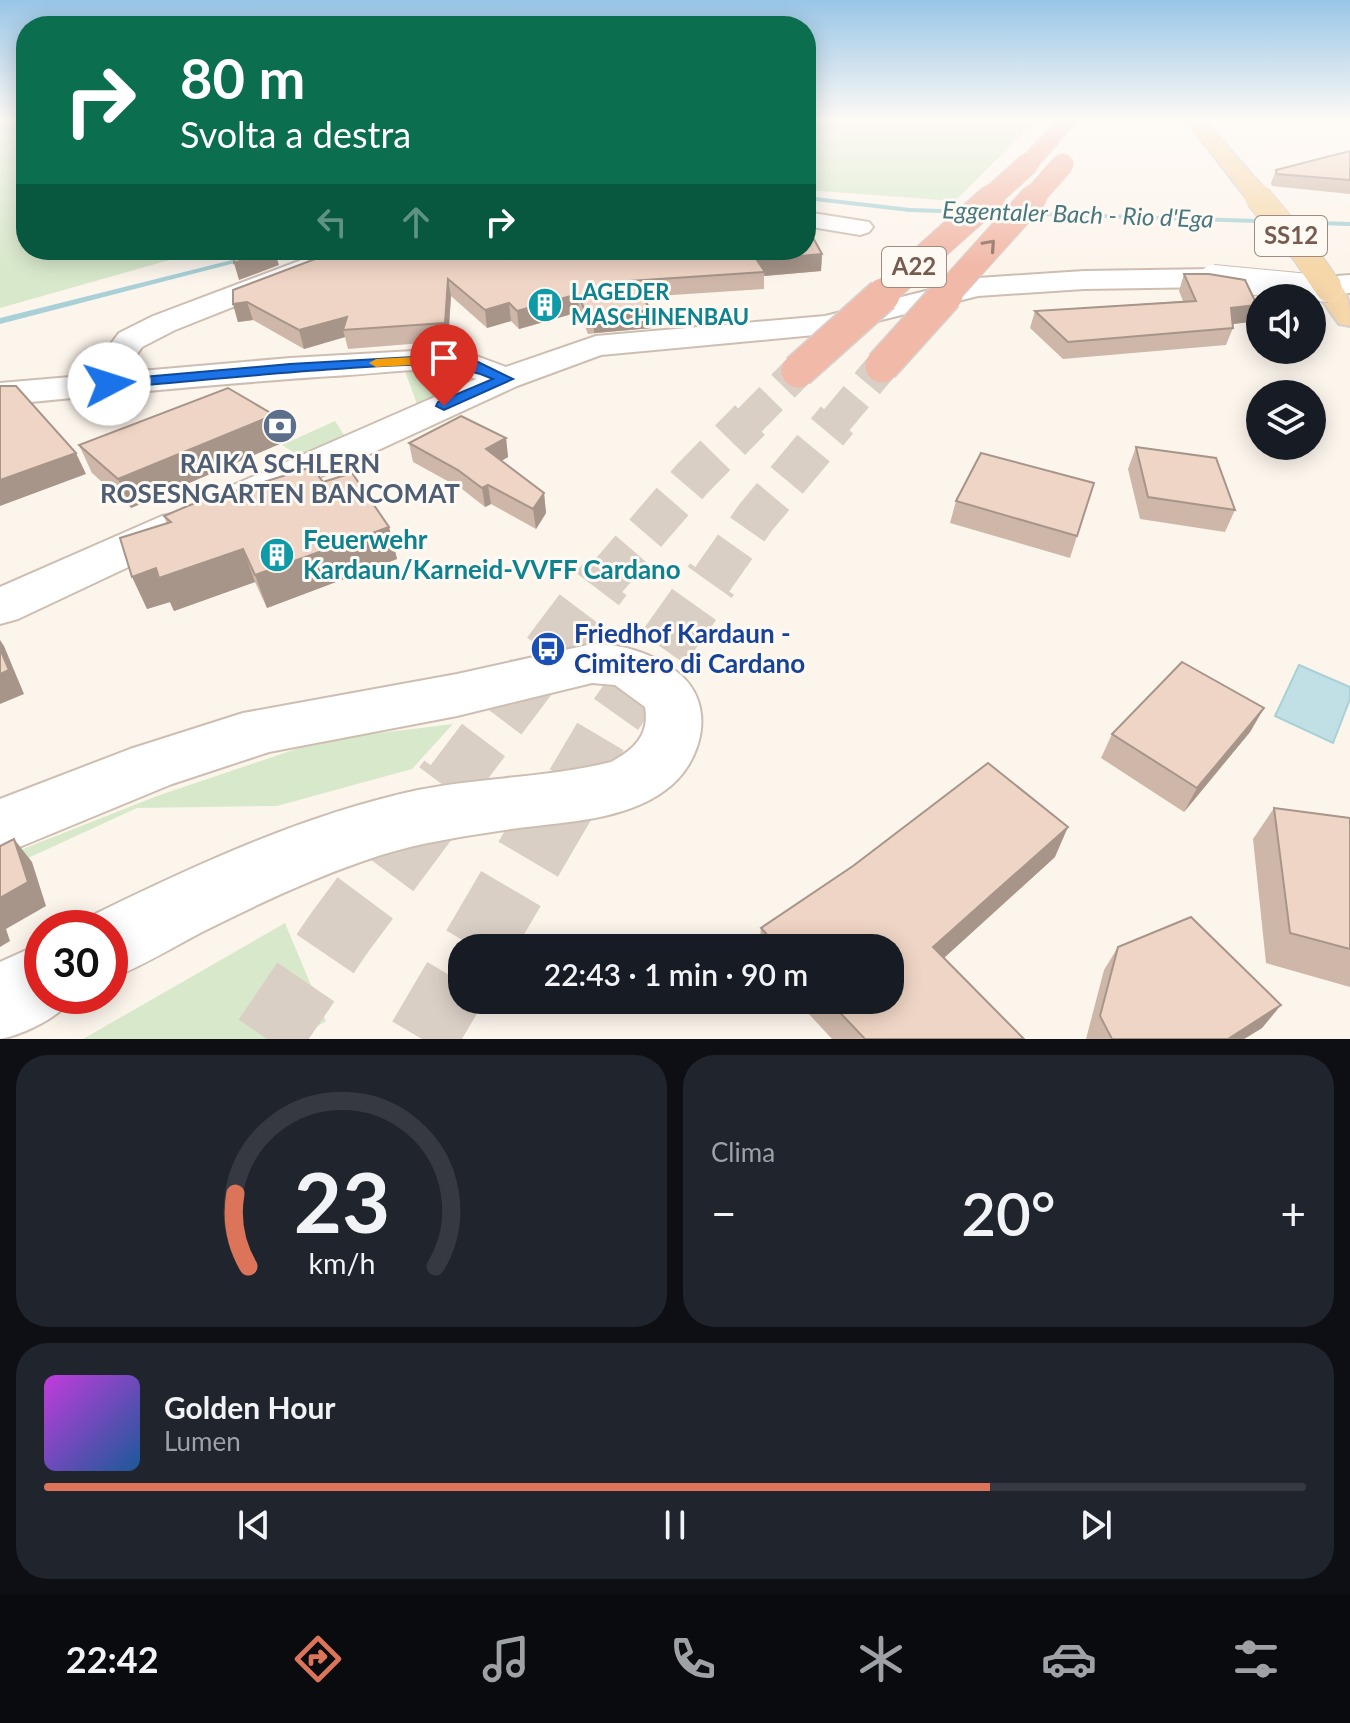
<!DOCTYPE html>
<html lang="it">
<meta charset="utf-8">
<style>
:root{--surface:#171b24;--page:#20242c;--text:#f1f3f6;--muted:#9ea1a6;--line:#363941;--accent:#dc745a}
body{margin:0;font-family:Lato,sans-serif;background:var(--page);color:var(--text);height:100vh;display:flex;flex-direction:column;font-size:30px;white-space:nowrap}
*{box-sizing:border-box;margin:0}
p{font-size:26px;color:var(--muted)}
.icon{flex:none;width:44px;height:44px;fill:none;stroke:currentColor;stroke-width:2;stroke-linecap:round;stroke-linejoin:round}
.map{position:relative;height:1039px;overflow:hidden}
.details{display:flex;flex-direction:column;gap:16px;padding:16px;background:#0d0f14;flex:1}
.details>*{flex:none}
.hud{position:absolute;left:16px;top:16px;width:800px;height:244px;border-radius:32px;box-shadow:0 4px 20px #0003;background:#0b6e4f;color:#fff;overflow:hidden}
.tools{position:absolute;left:1246px;top:284px;display:grid;gap:16px}
.tools a{display:grid;place-items:center;width:80px;height:80px;border-radius:50%;background:var(--surface);box-shadow:0 4px 20px #0003;font-size:40px}
.speed{position:absolute;left:24px;top:910px;display:flex;gap:16px;font-size:40px;font-weight:700;text-align:center}
.speed>*{display:grid;place-content:center;width:104px;height:104px;border-radius:50%;background:var(--surface);box-shadow:0 4px 20px #0003;line-height:1}
.speed .limit{border:12px solid #d22;background:#fff;color:#111}
.pin{position:absolute;display:grid;place-items:center;width:68px;height:68px;color:#fff;margin:-82px -34px;border-radius:50% 50% 50% 0;rotate:-45deg;box-shadow:0 0 8px #0007}
.pin .icon{rotate:45deg}
.me{position:absolute;width:88px;margin:-44px;rotate:85deg;stroke-linejoin:round;filter:drop-shadow(0 0 6px #0008)}
.turn{display:flex;align-items:center;gap:28px;height:168px;padding:0 32px;font-size:36px}
.turn .icon{width:104px;height:104px;stroke-width:2.5}
.turn b{display:block;font-size:56px;line-height:68px}
.lanes{display:flex;align-items:center;height:76px;padding:0 32px;background:#0003;justify-content:center;gap:40px;direction:ltr}
.lanes .off{opacity:.35}
.big{font-size:60px;font-weight:600;line-height:1.1}
.details .widget{flex:1;display:flex;flex-direction:column;justify-content:center;gap:12px;min-width:0;padding:0 28px;border-radius:32px;background:var(--page)}
.details .dial{align-items:center;gap:0}
.dial svg{height:208px;overflow:visible;fill:none;stroke:var(--line);stroke-width:7;stroke-linecap:round;text-anchor:middle}
.dial text{fill:var(--text);stroke:none}
.song{display:flex;align-items:center;gap:24px}
.cover{width:96px;height:96px;border-radius:12px;background:linear-gradient(135deg,hsl(290 70% 55%),hsl(210 70% 35%))}
.played{height:8px;border-radius:4px;background:linear-gradient(90deg,var(--accent) 75%,var(--line) 75%)}
.keys{display:flex;justify-content:space-around;direction:ltr}
.heat{display:flex;justify-content:space-between;align-items:center;font-size:44px;direction:ltr}
.details .tiles{flex:1;display:grid;gap:16px;grid-template-columns:1fr 1fr}
.widget:last-child{grid-column:span 2}
.trip{position:absolute;left:448px;top:934px;width:456px;height:80px;border-radius:32px;background:var(--surface);box-shadow:0 4px 20px #0003;font-weight:600;line-height:80px;text-align:center}
.tabs{display:flex;height:128px;justify-content:space-around;align-items:center;background:#090b0e;color:var(--muted)}
.tabs .icon{width:56px;height:56px}
.tabs .active{color:var(--accent)}
.tabs b{font-size:36px;color:var(--text)}
.map>svg:first-child{display:block}
</style>
<div class="map">
<svg width="1350" height="1039" viewBox="0 0 1350 1039">
<rect width="100%" height="100%" fill="#fcf5ec"/>
<path fill="#d8e9cb" d="M0 121H23L26 125V250H205L0 308Z
M806 121H1035L955 201 806 190Z
M437 369 443 395 418 407 405 371Z
M335 421 346 438 302 458 282 445Z
M453 724 412 769 277 806 137 808 0 871V858L157 796 323 740Z
M285 923 326 1021 298 1039H83Z"/>
<path fill="#c1e0e5" stroke="#a8d0d6" stroke-width="2" d="M1299 665 1350 687V699L1333 743 1275 716Z"/>
<g fill="none" stroke-linecap="round" stroke-linejoin="round">
<path fill="#a8d0d6" fill-rule="evenodd" d="M806 196 910 208 1350 222V226L910 212 806 200Z
M272 250H285L0 324V318Z"/>
<path stroke="#dacfc5" stroke-width="33" stroke-dasharray="33 17" stroke-linecap="butt" d="M748 422 798 371
M835 422 882 366"/>
<path stroke="#dacfc5" stroke-width="42" stroke-dasharray="42 21" stroke-linecap="butt" d="M604 581 692 479 750 420
M711 581 756 517 837 420"/>
<path stroke="#dacfc5" stroke-width="54" stroke-dasharray="54 27" stroke-linecap="butt" d="M451 783 605 579
M573 783 602 734 712 579"/>
<path stroke="#dacfc5" stroke-width="69" stroke-dasharray="69 34" stroke-linecap="butt" d="M476 948 574 781
M267 1039 340 932 452 781
M422 1039 462 971"/>
<g stroke="#cebeb2" stroke-width="4">
<path id="minor" d="M806 212 869 222 873 227 869 232 860 235 806 226Z
M328 250H365L361 256 175 330 142 347 132 361 129 372 290 358 431 350 471 354 506 367 596 336 825 316 978 278 1084 271 1213 269 1223 272 1227 278 1223 284 1213 287 1084 289 978 296 825 334 601 355 517 386 259 505 244 509 229 505 223 496 229 487 476 379C438 362 389 373 349 375 232 382 116 394 0 405V383L94 375 98 361 119 333 153 316Z
M1350 275V293L1283 298 1273 295 1268 289 1273 283 1283 280Z
M178 513 194 516 200 526 194 536 18 619 0 624V587L162 516Z
M592 644C622 644 652 653 677 672 718 703 703 764 664 791 624 820 566 822 518 828 472 835 426 841 381 855 319 875 260 903 202 932 172 948 142 966 110 979V928H81L85 919C191 867 302 815 418 790 482 777 548 778 611 762 634 750 650 735 645 707L615 685 592 683 457 716 269 752 172 784 0 855V799L130 749 243 713 457 674Z
M42 943V996H72C64 1016 22 1035 0 1039V962Z"/>
</g>
<g stroke="#d9d1ce" stroke-width="4">
<path id="major" d="M1187 121H1205L1257 181 1260 186 1257 191H1241Z
M1329 280C1350 286 1350 306 1350 326L1339 324 1314 289 1319 283Z"/>
</g>
<g stroke="#d9d1ce" stroke-width="4">
<path id="highway" d="M1058 121H1076L1036 167H1022L1018 163 1022 159Z"/>
</g>
<use href="#minor" fill="#fff" fill-rule="evenodd"/>
<use href="#major" fill="#f5d7aa" fill-rule="evenodd"/>
<use href="#highway" fill="#f1b9a8" fill-rule="evenodd"/>
<g stroke="#cebeb2" stroke-width="28" stroke-linecap="butt">
<path id="minor-bridge" d="M1213 278 1329 289"/>
</g>
<g stroke="#d9d1ce" stroke-width="23" stroke-linecap="butt">
<path id="major-bridge-far1" d="M1249 186 1260 199"/>
</g>
<g stroke="#d9d1ce" stroke-width="28" stroke-linecap="butt">
<path id="major-bridge" d="M1258 197 1304 252 1329 289"/>
</g>
<g stroke="#d9d1ce" stroke-width="23" stroke-linecap="butt">
<path id="highway-bridge-far2" d="M989 199 1029 163
M1032 199 1063 164"/>
</g>
<g stroke="#d9d1ce" stroke-width="28" stroke-linecap="butt">
<path id="highway-bridge-far1" d="M880 297 992 197
M944 297 1034 197"/>
</g>
<g stroke="#d9d1ce" stroke-width="36" stroke-linecap="butt">
<path id="highway-bridge" d="M882 366 946 295
M798 371 883 295"/>
</g>
<use href="#minor-bridge" stroke="#fff" stroke-width="26"/>
<use href="#major-bridge-far1" stroke="#f5d7aa" stroke-width="21"/>
<use href="#major-bridge" stroke="#f5d7aa" stroke-width="26"/>
<use href="#highway-bridge-far2" stroke="#f1b9a8" stroke-width="21"/>
<use href="#highway-bridge-far1" stroke="#f1b9a8" stroke-width="26"/>
<use href="#highway-bridge" stroke="#f1b9a8" stroke-width="33"/>
</g>
<path fill="#ceb7a9" d="M1350 151V194L1272 186 1271 183 1276 170Z
M822 254 821 271 764 276V289L642 297 651 310 652 328 588 334 579 312 519 329 511 321 487 328 451 296 448 341 348 349 345 337 304 349 253 320 238 322 233 304V290Z
M1184 274 1257 305 1250 322 1233 324V328L1226 345 1063 359 1030 328 1035 311 1183 301 1179 291Z
M274 415 282 443 131 508 92 473 79 445Z
M506 438 508 457 501 461 544 493 546 513 536 529 491 504 485 507 462 489 413 462 409 443Z
M1136 447 1235 510 1225 532 1140 519 1128 469Z
M323 482 389 527 397 559 267 608 255 582 174 611 170 602 147 609 167 524 164 516Z
M1094 483 1070 558 950 523 956 501Z
M1264 708 1250 732 1184 812 1101 758 1112 734Z
M1274 808 1350 818V987L1266 963 1253 839Z
M1055 857 944 958 1024 1039H832L796 1000H890V948H759L761 928Z
M1118 947 1281 1005 1262 1028 1244 1039H1086L1104 970Z"/>
<path fill="#a7958a" d="M271 250H274L279 265 239 280 234 263Z
M822 254 821 271 764 276 765 272 757 260Z
M448 279 451 296 448 341 445 323Z
M578 294 579 312 519 329 517 311Z
M247 302 253 320 238 322 233 304Z
M509 303 511 321 487 328 485 310Z
M1257 305 1250 322 1225 325 1231 308Z
M651 310 652 328 594 333 593 315Z
M347 317 343 330 345 337 304 349 299 330Z
M274 415 282 443 131 508 118 479Z
M506 438 508 457 489 468 486 449Z
M76 453 86 474 0 506V480Z
M488 485 491 504 485 507 482 488Z
M544 493 546 513 536 529 533 509Z
M389 527 397 559 267 608 255 575Z
M243 549 255 582 174 611 170 602 147 609 132 577 156 568Z
M0 640 4 646 24 694 0 704Z
M1264 708 1250 732 1184 812 1197 788Z
M1068 827 1055 857 924 976 933 947Z
M14 839 32 862 46 906 6 929 10 941 0 947V898Z
M1281 1005 1262 1028 1244 1039H1228Z"/>
<path fill="#efd5c5" stroke="#a7958a" stroke-width="2" d="M1350 151V180L1277 174 1276 170Z
M806 225 822 254 757 260 765 272 631 281 651 310 587 316 578 294 517 311 509 303 485 310 448 279 445 323 343 330 347 317 299 330 247 302 233 304V290L339 250H806Z
M245 250H271L234 263 235 253Z
M1184 274H1209L1245 280 1257 305 1231 308 1233 328 1068 342 1035 311 1196 301Z
M0 386H16L76 453 0 480Z
M228 388 274 415 118 479 79 445Z
M461 416 506 438 486 449 544 493 533 509 488 485 482 488 458 470 409 443Z
M1136 447 1216 458 1235 510 1148 497Z
M981 453 1094 483 1077 536 956 501Z
M312 467 323 482 352 473 389 527 255 575 243 549 159 578 156 568 132 577 120 538 171 522 164 516 190 505Z
M0 649 9 670 0 674Z
M1182 662 1264 708 1197 788 1112 734Z
M988 763 1068 827 933 947 1024 1039H865L828 1000H890V948H779L761 928 853 866Z
M1274 808 1350 818V949L1290 933Z
M14 839 28 882 0 898V846Z
M1191 917 1281 1005 1228 1039H1112L1100 1016 1118 947Z"/>
<defs><path id="oneway-chevron" d="M-2-3.5L2.5 0L-2 3.5" fill="none" stroke-width="1.6" stroke-linecap="round" stroke-linejoin="round" transform="scale(2)"/></defs>
<use stroke="#8f6f62" href="#oneway-chevron" transform="translate(990 245) rotate(-48)"/>
<linearGradient id="sky" x2="0" y2="1"><stop stop-color="#98c6e7"/><stop offset="0.45" stop-color="#fefaf6"/><stop offset="1" stop-color="#fefaf6" stop-opacity="0"/></linearGradient>
<rect width="1350" height="266" fill="url(#sky)"/>
<path fill="#1a73e8" stroke="#114b97" stroke-width="2" d="M431 356 476 361 513 379 444 410 436 406 438 402 493 379C443 357 389 366 336 369 260 374 184 382 109 388L102 384 109 380 290 364Z"/>
<path fill="#f59e0b" d="M431 356 469 360 476 364 469 368 431 364 376 367 369 363 376 359Z"/>
<defs>
<g id="building-disc" transform="scale(1.8)"><circle r="9.5" fill="#0f9aa8" stroke="#fef9f3"/><path d="M-4-6H4V6H1V3H-1V6H-4ZM-2.5-4.3h1.7v1.8h-1.7ZM.8-4.3h1.7v1.8H.8ZM-2.5-1h1.7V.8h-1.7ZM.8-1h1.7V.8H.8Z" fill="#fff"/></g>
<g id="bank-disc" transform="scale(1.8)"><circle r="9.5" fill="#5c6f8a" stroke="#fef9f3"/><path d="M-6-4H6V4H-6ZM0-2.3a2.3 2.3 0 1 0 0 4.6a2.3 2.3 0 1 0 0-4.6Z" fill="#fff"/></g>
<g id="bus-disc" transform="scale(1.8)"><circle r="9.5" fill="#1a4fb4" stroke="#fef9f3"/><path d="M-5-6H5V4H4V6H2V4H-2V6H-4V4H-5ZM-3.5-4V0h7V-4ZM-3.5 1.2v1.5H-2V1.2ZM2 1.2v1.5H3.5V1.2Z" fill="#fff"/></g>
</defs>
<g fill-rule="evenodd">
<use href="#building-disc" x="545" y="305"/>
<use href="#bank-disc" x="280" y="426"/>
<use href="#building-disc" x="277" y="555"/>
<use href="#bus-disc" x="548" y="649"/>
</g>
<g text-anchor="middle" stroke-width="6" stroke-linejoin="round" paint-order="stroke">
<g font-size="22" font-weight="bold" fill="#0d838f" stroke="#fef9f3" text-anchor="start">
<text x="571" y="300">LAGEDER<tspan x="571" dy="25">MASCHINENBAU</tspan></text>
</g>
<g font-size="24" font-style="italic" fill="#477880" stroke="#fef9f3">
<text transform="translate(1078 215) rotate(2)" y="8">Eggentaler Bach - Rio d'Ega</text>
</g>
<g fill="#fef9f3" stroke="#9f8b81" stroke-width="2">
<rect x="1255" y="216" width="72" height="40" rx="6"/>
<rect x="882" y="247" width="64" height="40" rx="6"/>
</g>
<g font-size="24" font-weight="bold" fill="#765c50">
<text x="1291" y="244">SS12</text>
<text x="914" y="275">A22</text>
</g>
<g font-size="26" font-weight="bold" fill="#4e5e75" stroke="#fef9f3">
<text x="280" y="473">RAIKA SCHLERN<tspan x="280" dy="30">ROSESNGARTEN BANCOMAT</tspan></text>
</g>
<g font-size="26" font-weight="bold" fill="#0d838f" stroke="#fef9f3" text-anchor="start">
<text x="303" y="549">Feuerwehr<tspan x="303" dy="30">Kardaun/Karneid-VVFF Cardano</tspan></text>
</g>
<g font-size="26" font-weight="bold" fill="#164399" stroke="#fef9f3" text-anchor="start">
<text x="574" y="643">Friedhof Kardaun -<tspan x="574" dy="30">Cimitero di Cardano</tspan></text>
</g>
</g>
</svg>
<div class="tools">
<a><svg class="icon" aria-label="sound" viewBox="0 0 24 24"><path d="M4 9h4l5-4v14l-5-4H4zM17 9q2 3 0 6"/></svg></a>
<a><svg class="icon" aria-label="layers" viewBox="0 0 24 24"><path d="M12 4l9 5-9 5-9-5zM3 14l9 5 9-5"/></svg></a>
</div>
<div class="speed"><div class="limit">30</div></div>
<div class="pin" style="left:444px;top:406px;background:#d93025"><svg class="icon" aria-label="arrive" viewBox="0 0 24 24"><path d="M6 21V4h12l-3 4 3 4H6"/></svg></div>
<svg class="me" style="left:109px;top:384px" viewBox="-20 -20 40 40"><circle r="19" fill="#fff"/><path d="M0-13L10 11 0 6-10 11z" fill="#1a73e8"/></svg>
<div class="trip">22:43 · 1 min · 90 m</div>
<div class="hud">
<div class="turn"><svg class="icon" aria-label="right" viewBox="0 0 24 24"><path d="M7 20v-9h11M14 6l5 5-5 5"/></svg><div><b>80 m</b>Svolta a destra</div></div>
<div class="lanes"><svg class="icon off" aria-label="left" viewBox="0 0 24 24"><path d="M17 20v-9H6M10 6l-5 5 5 5"/></svg><svg class="icon off" aria-label="ahead" viewBox="0 0 24 24"><path d="M12 20V5M6 11l6-6 6 6"/></svg><svg class="icon" aria-label="right" viewBox="0 0 24 24"><path d="M7 20v-9h11M14 6l5 5-5 5"/></svg></div>
</div>
</div>
<section class="details">
<div class="tiles">
<div class="widget dial"><svg viewBox="0 0 100 80">
<path d="M14 69A42 42 0 1 1 86 69"/>
<path d="M14 69A42 42 0 0 1 9 41" stroke="#dc745a"/>
<text x="50" y="56" font-size="32" font-weight="700">23</text>
<text x="50" y="72" font-size="11">km/h</text>
</svg></div>
<div class="widget"><p>Clima</p>
<div class="heat"><a>−</a><b class="big">20°</b><a>+</a></div>
</div>
<div class="widget">
<div class="song"><i class="cover"></i><div><b>Golden Hour</b><p>Lumen</p></div></div>
<div class="played"></div>
<div class="keys"><svg class="icon" aria-label="previous" viewBox="0 0 24 24"><path d="M18 5L8 12l10 7zM5 5v14"/></svg><svg class="icon" aria-label="pause" viewBox="0 0 24 24"><path d="M8 5v14M16 5v14"/></svg><svg class="icon" aria-label="next" viewBox="0 0 24 24"><path d="M6 5l10 7-10 7zM19 5v14"/></svg></div>
</div>
</div>
</section>
<nav class="tabs">
<b>22:42</b>
<svg class="icon active" aria-label="directions" viewBox="0 0 24 24"><path d="M12 3l9 9-9 9-9-9zM9 14v-3h6M13 9l2 2-2 2"/></svg>
<svg class="icon" aria-label="music" viewBox="0 0 24 24"><path d="M9 18V5l10-2v13"/><circle cx="6" cy="18" r="3"/><circle cx="16" cy="16" r="3"/></svg>
<svg class="icon" aria-label="phone" viewBox="0 0 24 24"><path d="M5 4h4l2 5-3 2q2 4 5 5l2-3 5 2v4C11 20 4 13 5 4z"/></svg>
<svg class="icon" aria-label="climate" viewBox="0 0 24 24"><path d="M12 3v18M4 7l16 10M4 17L20 7"/></svg>
<svg class="icon" aria-label="car" viewBox="0 0 24 24"><path d="M5 17H2v-5l4-1 3-4h7l3 4 3 1v5h-3M9 17h6M6 11h13"/><circle cx="7" cy="17" r="2"/><circle cx="17" cy="17" r="2"/></svg>
<svg class="icon" aria-label="filters" viewBox="0 0 24 24"><path d="M4 7h16M4 17h16"/><circle cx="9" cy="7" r="2"/><circle cx="15" cy="17" r="2"/></svg>
</nav>
